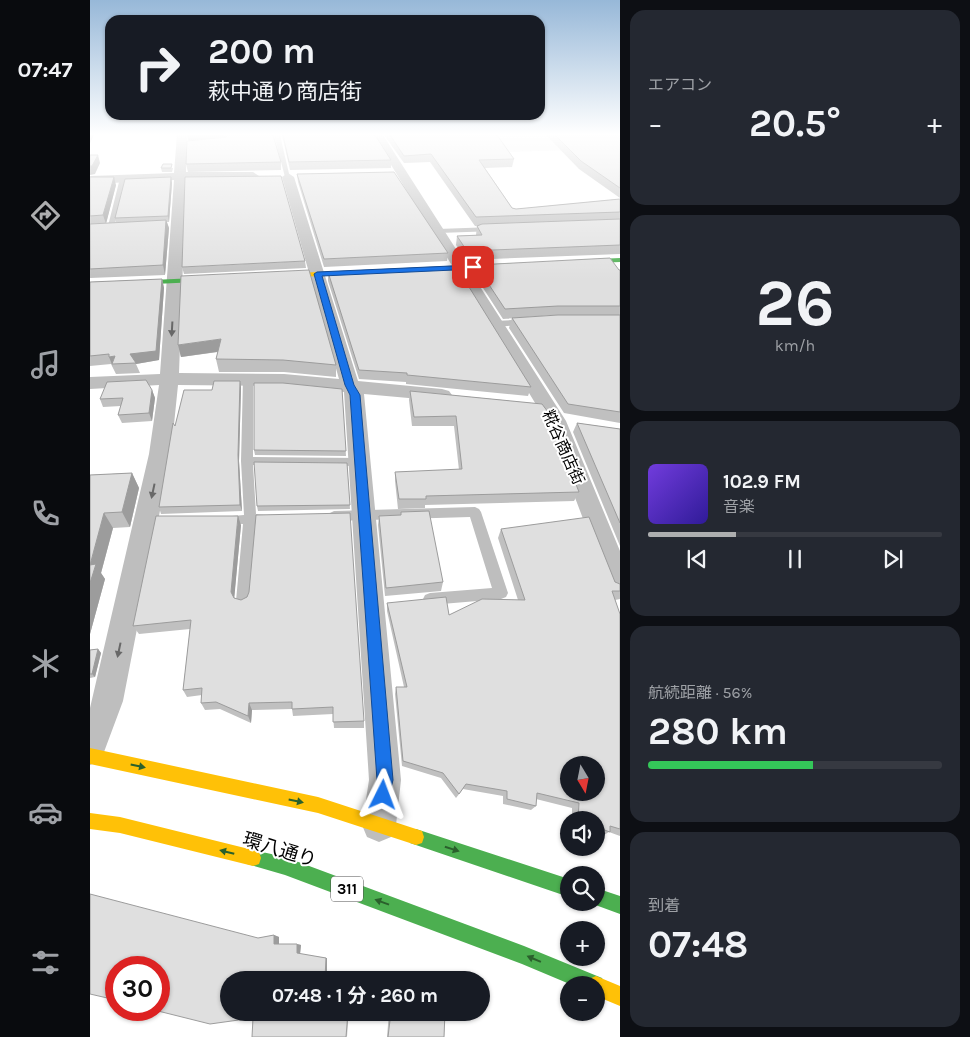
<!DOCTYPE html>
<html lang="ja">
<meta charset="utf-8">
<style>
:root{--surface:#171b24;--page:#242831;--text:#f1f3f6;--muted:#9ea1a6;--line:#363941;--accent:#adaeaf}
body{margin:0;font-family:Karla,"Noto Sans JP",sans-serif;background:var(--page);color:var(--text);height:100vh;display:flex;flex-direction:column;font-size:19px;white-space:nowrap}
*{box-sizing:border-box;margin:0}
p{font-size:16px;color:var(--muted)}
.icon{flex:none;width:28px;height:28px;fill:none;stroke:currentColor;stroke-width:2;stroke-linecap:round;stroke-linejoin:round}
.map{position:relative;flex:1;overflow:hidden}
.details{display:flex;flex-direction:column;gap:10px;padding:10px;background:#0d0f14;width:350px}
.details>*{flex:none}
.top-card{position:absolute;left:15px;top:15px;width:440px;height:105px;border-radius:15px;box-shadow:0 1px 4px #0004;background:#171b24;color:var(--text);overflow:hidden}
.needle{width:32px;rotate:170deg}
.tools{position:absolute;left:470px;top:756px;display:grid;gap:10px}
.tools a{display:grid;place-items:center;width:45px;height:45px;border-radius:50%;background:var(--surface);box-shadow:0 1px 4px #0004;font-size:25px}
.speed{position:absolute;left:15px;top:956px;display:flex;gap:10px;font-size:25px;font-weight:700;text-align:center}
.speed>*{display:grid;place-content:center;width:65px;height:65px;border-radius:50%;background:var(--surface);box-shadow:0 1px 4px #0004;line-height:1}
.speed .limit{border:8px solid #d22;background:#fff;color:#111}
.pin{position:absolute;display:grid;place-items:center;width:42px;height:42px;color:#fff;margin:-21px;border-radius:10px;box-shadow:0 2px 8px #0006}
.me{position:absolute;width:55px;margin:-28px;rotate:3deg;stroke-linejoin:round;filter:drop-shadow(0 0 4px #0008)}
.turn{display:flex;align-items:center;gap:18px;height:105px;padding:0 20px;font-size:22px}
.turn .icon{width:65px;height:65px;stroke-width:2.5}
.turn b{display:block;font-size:35px;line-height:42px}
.big{font-size:38px;font-weight:700;line-height:1.1}
.details .card{flex:1;display:flex;flex-direction:column;justify-content:center;gap:8px;min-width:0;padding:0 18px;border-radius:15px;background:var(--page)}
.details .dial{align-items:center;gap:0}
.dial b{font-size:65px;line-height:1}
.song{display:flex;align-items:center;gap:15px}
.cover{width:60px;height:60px;border-radius:8px;background:linear-gradient(135deg,hsl(260 70% 55%),hsl(250 70% 35%))}
.played{height:5px;border-radius:2px;background:linear-gradient(90deg,var(--accent) 30%,var(--line) 30%)}
.keys{display:flex;justify-content:space-around;direction:ltr}
.heat{display:flex;justify-content:space-between;align-items:center;font-size:28px;direction:ltr}
.charge{height:8px;border-radius:4px;background:linear-gradient(90deg,#34c759 56%,var(--line) 0)}
.trip{position:absolute;left:130px;top:971px;width:270px;height:50px;border-radius:25px;background:var(--surface);box-shadow:0 1px 4px #0004;font-weight:700;line-height:50px;text-align:center}
main{display:flex;flex:1;min-height:0}
.dock{display:flex;flex-direction:column;width:90px;justify-content:space-around;align-items:center;background:#090b0e;color:var(--muted)}
.dock .icon{width:35px;height:35px}
.dock .on{color:var(--accent)}
.dock b{font-size:22px;color:var(--text)}
.map>svg:first-child{display:block}
</style>
<main>
<nav class="dock">
<b>07:47</b>
<svg class="icon on" aria-label="directions" viewBox="0 0 24 24"><path d="M12 3l9 9-9 9-9-9zM9 14v-3h6M13 9l2 2-2 2"/></svg>
<svg class="icon" aria-label="music" viewBox="0 0 24 24"><path d="M9 18V5l10-2v13"/><circle cx="6" cy="18" r="3"/><circle cx="16" cy="16" r="3"/></svg>
<svg class="icon" aria-label="phone" viewBox="0 0 24 24"><path d="M5 4h4l2 5-3 2q2 4 5 5l2-3 5 2v4C11 20 4 13 5 4z"/></svg>
<svg class="icon" aria-label="climate" viewBox="0 0 24 24"><path d="M12 3v18M4 7l16 10M4 17L20 7"/></svg>
<svg class="icon" aria-label="car" viewBox="0 0 24 24"><path d="M5 17H2v-5l4-1 3-4h7l3 4 3 1v5h-3M9 17h6M6 11h13"/><circle cx="7" cy="17" r="2"/><circle cx="17" cy="17" r="2"/></svg>
<svg class="icon" aria-label="filters" viewBox="0 0 24 24"><path d="M4 7h16M4 17h16"/><circle cx="9" cy="7" r="2"/><circle cx="15" cy="17" r="2"/></svg>
</nav>
<div class="map">
<svg width="530" height="1037" viewBox="0 0 530 1037">
<rect width="100%" height="100%" fill="#fff"/>
<path fill="#ececec" d="M403 135H480V150L415 152Z"/>
<g fill="none" stroke-linecap="round" stroke-linejoin="round">
<path fill="#bebebe" fill-rule="evenodd" d="M184 135H190L200 178 195 177Z
M33 176 36 178 24 228 17 230 30 178Z
M403 227 407 229 406 231 348 233 344 231 348 229Z
M438 319 441 320V324L406 327 402 324 406 321Z
M158 376 163 379V457L270 458 276 462 270 466 163 465 166 514 186 516 188 519 186 522 166 524 160 601 158 605 153 607 148 605 146 601 153 524 130 523 128 520 130 517 154 515 151 461 153 379Z
M385 507 389 509 391 512 418 593 416 597 411 599 340 605 335 603 333 599 335 595 340 593 402 588 380 517 244 521 240 519 238 516 240 513 244 511Z"/>
<path fill="#bebebe" fill-rule="evenodd" d="M87 135H97L96 172H163L169 176 163 180H96L89 373 194 374 249 379 192 177 198 173 204 177 268 381 352 389 359 391 362 395 359 399 352 401 274 394 311 780 306 825 301 837 289 842 277 837 272 825 279 780 254 392 194 386 88 385 81 454 33 701 11 760 0 765V708L59 454 69 385 0 389V377L70 374 84 180 0 184V176L84 173Z
M283 135H293L476 421 530 551V593L521 590 517 582 456 421Z"/>
<path fill="#4caf50" fill-rule="evenodd" d="M530 258V262L484 264 481 262 484 260Z
M424 263 426 264V266L329 272 325 270 329 268Z
M126 277 130 279 129 281 0 287V283Z
M326 829 479 879V897L320 843 318 837 320 831Z
M163 850 195 857 434 946 512 978 515 985 512 992 506 994V985H482L432 964 195 875 157 864 155 858 157 852Z
M506 888 530 896V914L500 903 506 902Z"/>
<path fill="#ffc107" fill-rule="evenodd" d="M276 270 280 272 279 274 182 278 178 276 182 274Z
M0 748 228 797 326 829 332 831 334 837 332 843 326 845 228 813 0 764Z
M0 813 30 817 163 850 169 852 171 858 169 864 163 866 30 833 0 829Z
M506 976 530 986V1006L506 996V985H497L499 979Z"/>
</g>
<path fill="#c0c0c0" d="M97 135H183L191 162V170L98 172 96 164 98 141Z
M192 135H285L301 160V168L200 170Z
M294 135H407L424 159 422 167 395 168 422 208 426 209 530 199V254L376 260 366 245 367 236 386 235 387 226H388H385L340 162 314 163Z
M456 135H530V198L489 169Z
M71 168H83L82 172H72Z
M207 174 358 253 357 261 234 267 208 182Z
M0 177 26 185 16 223 26 222 25 218 81 177 82 183 79 222H77L79 228 75 275 0 278Z
M215 261 216 268 94 274 92 267Z
M386 265 530 270V423L474 413 419 328 422 318 493 315H465L413 319 384 274Z
M238 272 441 387 438 396 316 384V382L269 379 238 281Z
M72 279 74 288 69 360 46 364 50 373 26 374 21 364 0 366V282Z
M88 345 246 365V377L194 372H129L126 359 128 352 91 357Z
M151 387 149 461 152 511 71 514 69 507 122 390Z
M252 389 256 456 165 455 164 450Z
M62 390 65 398 62 421 32 423 28 415 31 406 13 407 10 399Z
M320 391 452 404 489 492 484 501 335 505V508L308 509 305 481V472L369 470 364 426H322L319 400Z
M487 423 530 429V546L483 432Z
M257 463 260 509 168 511 167 506Z
M42 473 49 488 40 527 23 528 11 573 15 579 0 634V475Z
M311 512 353 582 351 591 295 596 288 525 289 516 310 515Z
M151 525 144 598 274 721V728H244L243 714 203 716 202 709 162 710 161 723 130 709 115 710 111 703 112 695 97 697 93 690 100 629 49 634 43 626Z
M411 529 530 584V599L525 600 530 614V836L519 832 512 836 506 834V820H482V808L446 799V806L441 810 413 804V796L373 789 366 798 351 778 312 766 305 694 306 687H314L297 611V603L359 615 428 600 408 538Z
M8 649 11 653 5 677 0 678V650Z
M184 935 189 937V944H207L211 945 210 954 237 958V977H261L257 1037 169 938Z
M299 1012H355L354 1037H297Z"/>
<path fill="#9c9c9c" d="M0 135H4L0 143Z
M97 135H133L134 139 99 142Z
M8 155 10 163 5 174 0 175V166Z
M24 177 26 185 16 224 13 215Z
M81 177 82 183 79 222 78 216Z
M76 220 79 228 75 275 73 265Z
M72 279 74 288 69 360 46 364 40 354Z
M131 339 133 351 91 357 88 345Z
M25 356 22 364 23 367 19 357Z
M150 381 151 387 149 461 152 511 150 505 148 455Z
M62 390 65 398 62 421 59 413Z
M42 473 49 488 40 527 32 512Z
M14 513 23 528 11 573 15 579 0 634V565Z
M148 516 151 525 144 601 141 592Z
M8 649 11 653 5 677 2 674Z
M159 703 162 710 161 723 158 716Z
M184 935 189 937V945L184 944Z
M207 944 211 945 210 954 207 953Z
M236 958H237V977L235 978Z"/>
<path fill="#dfdfdf" stroke="#9c9c9c" fill-rule="evenodd" d="M135 135H183L191 162 96 164 97 141 137 137Z
M193 135H285L301 160 199 162Z
M300 135H407L424 159 389 160 422 208 426 209 530 199V212L386 217 341 154 314 156Z
M465 135H530V188L491 161Z
M0 155H8L2 166H0Z
M73 164H82L81 168H71Z
M304 172 358 253 234 259 207 174Z
M191 176 215 261 92 267 95 177Z
M0 177H24L13 215 0 216Z
M81 177 78 216 25 218 35 179Z
M530 219V245L377 251 367 236 392 235 387 226 392 224Z
M76 220 73 265 0 269V224Z
M520 258 529 270H530V306H468L415 309 386 265Z
M366 266 441 387 317 375V373L269 370 238 272Z
M219 270 246 365 193 360 126 359 131 339 88 345 91 276Z
M72 279 66 351 40 354 46 363 22 364 25 356 19 357V354L0 356V282Z
M468 315H530V412L478 404 422 318Z
M56 380 62 390 59 413 28 415 33 398 10 399 17 382Z
M124 381H150L148 455 150 505 69 507 83 423 85 426 94 390H122Z
M164 383H193L252 389 256 451 164 450Z
M320 391 452 404 458 412 489 492 336 496V499H309L305 472 372 469 366 416 324 417Z
M487 423 530 429V523Z
M164 462 257 463 260 505 167 506Z
M42 473 32 512 14 513 0 565 6 564 0 583V475Z
M339 511 353 582 296 588 289 516 311 515V512Z
M260 513 274 721 243 722V707L202 709V702L159 703 158 716 126 702 111 703 112 688 93 690 101 620 43 626 66 516H148L141 592 144 598 151 600 157 597 159 592 166 515Z
M499 517 525 582 530 584V591H522L530 614V829L520 826V832L506 827V820H488L489 803 447 793 446 806 417 799V791L376 784 369 794 353 773 313 761 306 687H317L297 603 356 597 359 615 392 599 435 600 411 529ZM479 765H506V792H479Z
M8 649 2 674H0V650Z
M0 894 168 938 184 935V944H207V953L236 958 235 978H261V980H139V1012H258L256 1037H162L163 1018 120 1024 64 1010H69V968H26V1000L0 994Z
M301 1012H355L354 1037H298Z"/>
<defs><path id="oneway-solid" d="M-6-.8H1V-3.2L6.5 0L1 3.2V.8H-6Z" transform="scale(1.25)"/></defs>
<g fill="#686868">
<use href="#oneway-solid" transform="translate(82 329) rotate(93)"/>
<use href="#oneway-solid" transform="translate(63 491) rotate(102)"/>
<use href="#oneway-solid" transform="translate(29 650) rotate(102)"/>
</g>
<g fill="#2a602c">
<use href="#oneway-solid" transform="translate(48 766) rotate(12)"/>
<use href="#oneway-solid" transform="translate(206 801) rotate(12)"/>
<use href="#oneway-solid" transform="translate(362 849) rotate(18)"/>
<use href="#oneway-solid" transform="translate(137 852) rotate(-166)"/>
<use href="#oneway-solid" transform="translate(292 902) rotate(-160)"/>
<use href="#oneway-solid" transform="translate(444 959) rotate(-157)"/>
</g>
<linearGradient id="sky" x2="0" y2="1"><stop stop-color="#97b8d8"/><stop offset="0.48" stop-color="#fff"/><stop offset="1" stop-color="#fff" stop-opacity="0"/></linearGradient>
<rect width="530" height="280" fill="url(#sky)"/>
<path fill="#1a73e8" stroke="#114b97" d="M383 265 386 269 232 276 264 385 270 395 303 780 298 800 293 803 287 800 285 795 287 780 260 395 255 385 224 274 227 272Z"/>
<g text-anchor="middle" stroke-width="4" stroke-linejoin="round" paint-order="stroke">
<rect fill="#fff" stroke="#4c4c4c" stroke-width="1" x="241" y="876.5" width="32" height="25" rx="4"/>
<g font-size="15" font-weight="bold" fill="#000">
<text x="257" y="894">311</text>
</g>
<g font-size="16" fill="#000" stroke="#fff">
<text transform="translate(474 447) rotate(66)" y="6">糀谷商店街</text>
</g>
<g font-size="19" fill="#000" stroke="#fff">
<text transform="translate(190 849) rotate(17)" y="7">環八通り</text>
</g>
</g>
</svg>
<div class="tools">
<a><svg class="needle" viewBox="-14 -14 28 28"><path d="M0-13l5 13h-10z" fill="#e53935"/><path d="M0 13l5-13h-10z" fill="#9ea1a6"/></svg></a>
<a><svg class="icon" aria-label="sound" viewBox="0 0 24 24"><path d="M4 9h4l5-4v14l-5-4H4zM17 9q2 3 0 6"/></svg></a>
<a><svg class="icon" aria-label="search" viewBox="0 0 24 24"><circle cx="10" cy="10" r="6"/><path d="M15 15l6 6"/></svg></a>
<a>+</a>
<a>−</a>
</div>
<div class="speed"><div class="limit">30</div></div>
<div class="pin" style="left:383px;top:267px;background:#d93025"><svg class="icon" aria-label="arrive" viewBox="0 0 24 24"><path d="M6 21V4h12l-3 4 3 4H6"/></svg></div>
<svg class="me" style="left:293px;top:795px" viewBox="-20 -20 40 40"><path d="M0-17L14 15 0 8-14 15z" fill="#1a73e8" stroke="#fff" stroke-width="4"/></svg>
<div class="trip">07:48 · 1 分 · 260 m</div>
<div class="top-card">
<div class="turn"><svg class="icon" aria-label="right" viewBox="0 0 24 24"><path d="M7 20v-9h11M14 6l5 5-5 5"/></svg><div><b>200 m</b>萩中通り商店街</div></div>
</div>
</div>
<section class="details">
<div class="card"><p>エアコン</p>
<div class="heat"><a>−</a><b class="big">20.5°</b><a>+</a></div>
</div>
<div class="card dial"><b>26</b><p>km/h</p></div>
<div class="card">
<div class="song"><i class="cover"></i><div><b>102.9 FM</b><p>音楽</p></div></div>
<div class="played"></div>
<div class="keys"><svg class="icon" aria-label="previous" viewBox="0 0 24 24"><path d="M18 5L8 12l10 7zM5 5v14"/></svg><svg class="icon" aria-label="pause" viewBox="0 0 24 24"><path d="M8 5v14M16 5v14"/></svg><svg class="icon" aria-label="next" viewBox="0 0 24 24"><path d="M6 5l10 7-10 7zM19 5v14"/></svg></div>
</div>
<div class="card"><p>航続距離 · 56%</p><b class="big">280 km</b><div class="charge"></div></div>
<div class="card"><p>到着</p><b class="big">07:48</b></div>
</section>
</main>
